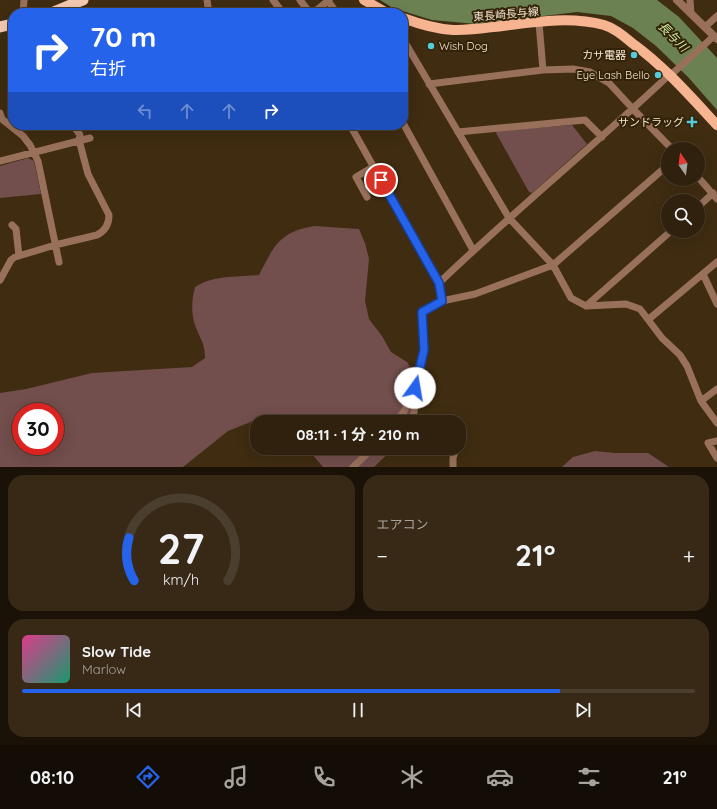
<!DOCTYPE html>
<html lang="ja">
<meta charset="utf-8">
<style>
:root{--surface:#2f210d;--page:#372916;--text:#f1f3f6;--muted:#a7a39d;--line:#4a3e2e;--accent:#2563eb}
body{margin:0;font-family:Quicksand,"Noto Sans JP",sans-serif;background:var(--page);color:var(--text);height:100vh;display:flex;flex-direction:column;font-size:15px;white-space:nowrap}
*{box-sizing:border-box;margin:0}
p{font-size:13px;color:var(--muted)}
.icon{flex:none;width:22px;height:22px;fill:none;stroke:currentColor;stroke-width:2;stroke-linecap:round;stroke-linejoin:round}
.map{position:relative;height:467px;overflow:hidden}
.details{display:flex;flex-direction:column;gap:8px;padding:8px;background:#1a1207;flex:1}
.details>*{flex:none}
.hud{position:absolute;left:8px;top:8px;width:400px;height:122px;border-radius:16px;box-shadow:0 4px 16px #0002,0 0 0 1px var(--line);background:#2563eb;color:#fff;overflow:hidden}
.needle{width:26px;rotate:346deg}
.buttons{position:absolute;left:661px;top:142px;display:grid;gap:8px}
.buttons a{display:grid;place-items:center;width:44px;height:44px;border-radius:50%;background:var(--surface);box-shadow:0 4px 16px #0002,0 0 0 1px var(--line);font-size:20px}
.speed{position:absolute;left:12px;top:403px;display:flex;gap:8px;font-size:20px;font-weight:700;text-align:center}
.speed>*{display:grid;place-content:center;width:52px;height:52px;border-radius:50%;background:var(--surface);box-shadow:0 4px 16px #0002,0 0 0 1px var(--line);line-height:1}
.speed .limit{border:6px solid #d22;background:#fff;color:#111}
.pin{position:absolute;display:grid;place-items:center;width:34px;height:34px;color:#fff;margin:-17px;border:2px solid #fff;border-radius:50%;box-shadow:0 1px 4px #0007}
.me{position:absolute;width:44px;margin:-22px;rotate:13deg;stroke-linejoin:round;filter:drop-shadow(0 0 3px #0008)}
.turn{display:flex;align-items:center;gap:14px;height:84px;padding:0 16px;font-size:18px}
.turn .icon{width:52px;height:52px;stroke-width:2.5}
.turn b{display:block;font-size:28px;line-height:34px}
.lanes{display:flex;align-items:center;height:38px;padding:0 16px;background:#0003;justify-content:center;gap:20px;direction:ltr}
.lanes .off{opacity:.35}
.big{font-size:30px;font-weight:700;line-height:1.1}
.details .tile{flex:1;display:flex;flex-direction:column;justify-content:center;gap:6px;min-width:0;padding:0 14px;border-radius:16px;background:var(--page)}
.details .dial{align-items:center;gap:0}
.dial svg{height:104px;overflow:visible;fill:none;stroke:var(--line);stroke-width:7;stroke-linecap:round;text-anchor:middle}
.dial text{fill:var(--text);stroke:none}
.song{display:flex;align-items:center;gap:12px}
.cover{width:48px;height:48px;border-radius:6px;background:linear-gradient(135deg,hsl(330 70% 55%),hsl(160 70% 35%))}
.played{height:4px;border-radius:2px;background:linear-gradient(90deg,var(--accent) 80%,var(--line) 80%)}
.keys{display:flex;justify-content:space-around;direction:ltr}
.heat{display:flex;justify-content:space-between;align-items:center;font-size:22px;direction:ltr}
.details .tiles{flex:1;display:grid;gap:8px;grid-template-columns:1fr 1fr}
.tile:last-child{grid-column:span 2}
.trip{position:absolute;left:250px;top:415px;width:216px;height:40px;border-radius:16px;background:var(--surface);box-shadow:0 4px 16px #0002,0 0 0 1px var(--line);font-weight:700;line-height:40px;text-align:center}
.tab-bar{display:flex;height:64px;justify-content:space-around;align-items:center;background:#130d05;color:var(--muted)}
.tab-bar .icon{width:28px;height:28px}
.tab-bar .on{color:var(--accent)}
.tab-bar b{font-size:18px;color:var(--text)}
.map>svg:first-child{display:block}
</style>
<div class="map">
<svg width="717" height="467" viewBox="0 0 717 467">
<rect width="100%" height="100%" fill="#3f2c11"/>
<path fill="#724e4c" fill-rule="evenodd" d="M572 125 587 144 532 193 529 192 496 133 497 131Z
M28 158 34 161 41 194 0 198V166Z
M314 226 359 229 365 243 369 259 365 301 369 319 382 336 391 352 407 362 416 377 410 422 253 421 228 431 183 467H0V393L26 389 92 373 192 367 205 358C205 341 198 336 194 322 191 310 192 299 195 287 214 275 236 277 259 275 274 246 279 232 314 226ZM21 412H55V446H21Z
M307 448H394L374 467H323Z
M595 451 615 453H648L669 467H562L573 457Z"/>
<path fill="#6c8152" d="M380 0H657L679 17 717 58V110L688 77 656 46 633 28 611 16 577 12 476 24 432 20 393 8Z"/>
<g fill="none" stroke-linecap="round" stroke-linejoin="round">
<path stroke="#99715b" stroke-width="7" d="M207 0 209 13
M273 0 283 13
M300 0 310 13
M690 0 691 13
M328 1 337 13
M23 13 24 0
M313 13 329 0
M539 23 543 70
M705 27 717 16
M403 39 509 218 553 265 571 298 586 306 626 304 640 309 662 338 680 355 687 366 701 401 717 423
M429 84 543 70 573 69 590 72 609 83 633 109 672 149
M0 113 2 119 23 136 30 145 38 161 59 262
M403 123 473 250
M350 125 439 283 442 301
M458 132 585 120 602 137
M0 161 90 138
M698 177 717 199
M367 197 356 177 373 167
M698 207 713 193
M12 225 16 229 19 256
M703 274 717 304
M0 280 11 260 15 257 55 245 97 235C105 231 109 224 109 215L88 174 79 140 80 135 73 125
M439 283C514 211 594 146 669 75L674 72 714 36
M586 306 671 231
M649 319 717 262
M701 401 717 389
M395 422 403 413 413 396 424 350 422 312 442 301 475 294 553 265 668 165
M413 422 416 394
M459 440H460L459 442
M717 441 708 443 717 458
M353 467 373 448
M453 467V458L456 448"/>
<path stroke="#99715b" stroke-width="8" d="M677 0 717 39"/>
<path stroke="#f7b491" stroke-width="10" d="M364 0 387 13
M403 18C419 24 436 29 453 30 502 30 556 12 604 25 614 28 624 36 632 43 664 66 690 96 717 125"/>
<path stroke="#f5c9b2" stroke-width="11" d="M51 13 83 0
M0 27 13 24"/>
</g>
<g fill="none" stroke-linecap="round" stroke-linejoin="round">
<g stroke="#184099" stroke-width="10">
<path id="route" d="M381 180 439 283 442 301 422 312 424 350 415 388"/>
</g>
<use href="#route" stroke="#2563eb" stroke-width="7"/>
</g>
<g fill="#53cbdb" stroke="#342206" stroke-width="1.5">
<circle cx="431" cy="46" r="4"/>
<circle cx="634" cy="55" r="4"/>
<circle cx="658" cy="75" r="4"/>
<path d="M690 116h4v4h4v4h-4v4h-4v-4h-4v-4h4z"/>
</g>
<g text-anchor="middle" stroke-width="4" stroke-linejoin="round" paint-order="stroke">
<g font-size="11" fill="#f2e6d6" stroke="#342206">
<text transform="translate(506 14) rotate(-5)" y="4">東長崎長与線</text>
</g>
<g font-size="11" fill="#f2e6d6" stroke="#342206" text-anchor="end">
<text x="439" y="50" text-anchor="start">Wish Dog</text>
<text x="626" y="59">カサ電器</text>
<text x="650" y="79">Eye Lash Bello</text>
<text x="684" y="126">サンドラッグ</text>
</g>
<g font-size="12" font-style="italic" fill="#cef0a6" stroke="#342206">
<text transform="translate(673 37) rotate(45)" y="4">長与川</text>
</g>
</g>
</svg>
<div class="buttons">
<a><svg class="needle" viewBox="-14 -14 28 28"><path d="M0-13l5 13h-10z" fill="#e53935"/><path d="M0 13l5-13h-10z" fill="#a7a39d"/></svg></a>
<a><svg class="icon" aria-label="search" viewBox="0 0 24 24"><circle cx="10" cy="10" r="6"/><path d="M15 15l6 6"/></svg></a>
</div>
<div class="speed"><div class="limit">30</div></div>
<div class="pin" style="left:381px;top:180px;background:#d93025"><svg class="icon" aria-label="arrive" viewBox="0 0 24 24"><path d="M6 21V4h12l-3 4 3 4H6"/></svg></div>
<svg class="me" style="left:415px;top:388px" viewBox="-20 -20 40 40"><circle r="19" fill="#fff"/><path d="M0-13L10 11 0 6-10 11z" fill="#2563eb"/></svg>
<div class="trip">08:11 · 1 分 · 210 m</div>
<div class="hud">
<div class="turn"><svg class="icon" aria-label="right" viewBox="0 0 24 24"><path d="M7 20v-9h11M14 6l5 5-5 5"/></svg><div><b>70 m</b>右折</div></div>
<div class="lanes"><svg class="icon off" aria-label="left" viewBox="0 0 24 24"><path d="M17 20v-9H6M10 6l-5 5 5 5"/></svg><svg class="icon off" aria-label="ahead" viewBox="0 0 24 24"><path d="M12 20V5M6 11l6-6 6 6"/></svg><svg class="icon off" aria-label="ahead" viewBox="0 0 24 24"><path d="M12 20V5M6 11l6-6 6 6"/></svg><svg class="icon" aria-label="right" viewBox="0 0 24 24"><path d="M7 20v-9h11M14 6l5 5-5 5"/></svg></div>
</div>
</div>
<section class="details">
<div class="tiles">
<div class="tile dial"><svg viewBox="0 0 100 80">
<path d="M14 69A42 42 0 1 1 86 69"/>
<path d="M14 69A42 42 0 0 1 10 36" stroke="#2563eb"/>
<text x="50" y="56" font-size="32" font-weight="700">27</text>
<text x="50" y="72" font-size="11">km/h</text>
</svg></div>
<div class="tile"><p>エアコン</p>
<div class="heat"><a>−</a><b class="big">21°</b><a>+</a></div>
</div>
<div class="tile">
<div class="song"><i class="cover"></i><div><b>Slow Tide</b><p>Marlow</p></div></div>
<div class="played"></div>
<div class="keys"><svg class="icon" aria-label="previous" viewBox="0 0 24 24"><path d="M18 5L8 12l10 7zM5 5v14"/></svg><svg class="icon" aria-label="pause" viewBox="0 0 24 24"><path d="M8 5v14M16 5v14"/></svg><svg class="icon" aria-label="next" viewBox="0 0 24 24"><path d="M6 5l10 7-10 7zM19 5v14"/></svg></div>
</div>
</div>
</section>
<nav class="tab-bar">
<b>08:10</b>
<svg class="icon on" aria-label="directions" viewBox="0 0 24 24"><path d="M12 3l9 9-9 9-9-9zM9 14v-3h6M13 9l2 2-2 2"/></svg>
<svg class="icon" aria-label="music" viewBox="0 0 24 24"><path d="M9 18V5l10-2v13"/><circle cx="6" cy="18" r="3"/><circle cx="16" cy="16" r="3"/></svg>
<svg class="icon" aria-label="phone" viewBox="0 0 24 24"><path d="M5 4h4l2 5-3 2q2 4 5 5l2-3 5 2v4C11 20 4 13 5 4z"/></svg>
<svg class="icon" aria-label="climate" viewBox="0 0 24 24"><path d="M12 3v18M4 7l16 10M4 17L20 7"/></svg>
<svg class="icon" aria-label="car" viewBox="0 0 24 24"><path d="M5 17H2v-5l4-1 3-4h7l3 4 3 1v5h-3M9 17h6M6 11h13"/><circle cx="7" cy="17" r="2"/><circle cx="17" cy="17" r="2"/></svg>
<svg class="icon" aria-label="filters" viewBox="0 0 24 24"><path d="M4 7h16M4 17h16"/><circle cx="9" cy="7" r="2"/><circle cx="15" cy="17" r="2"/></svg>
<b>21°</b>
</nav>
